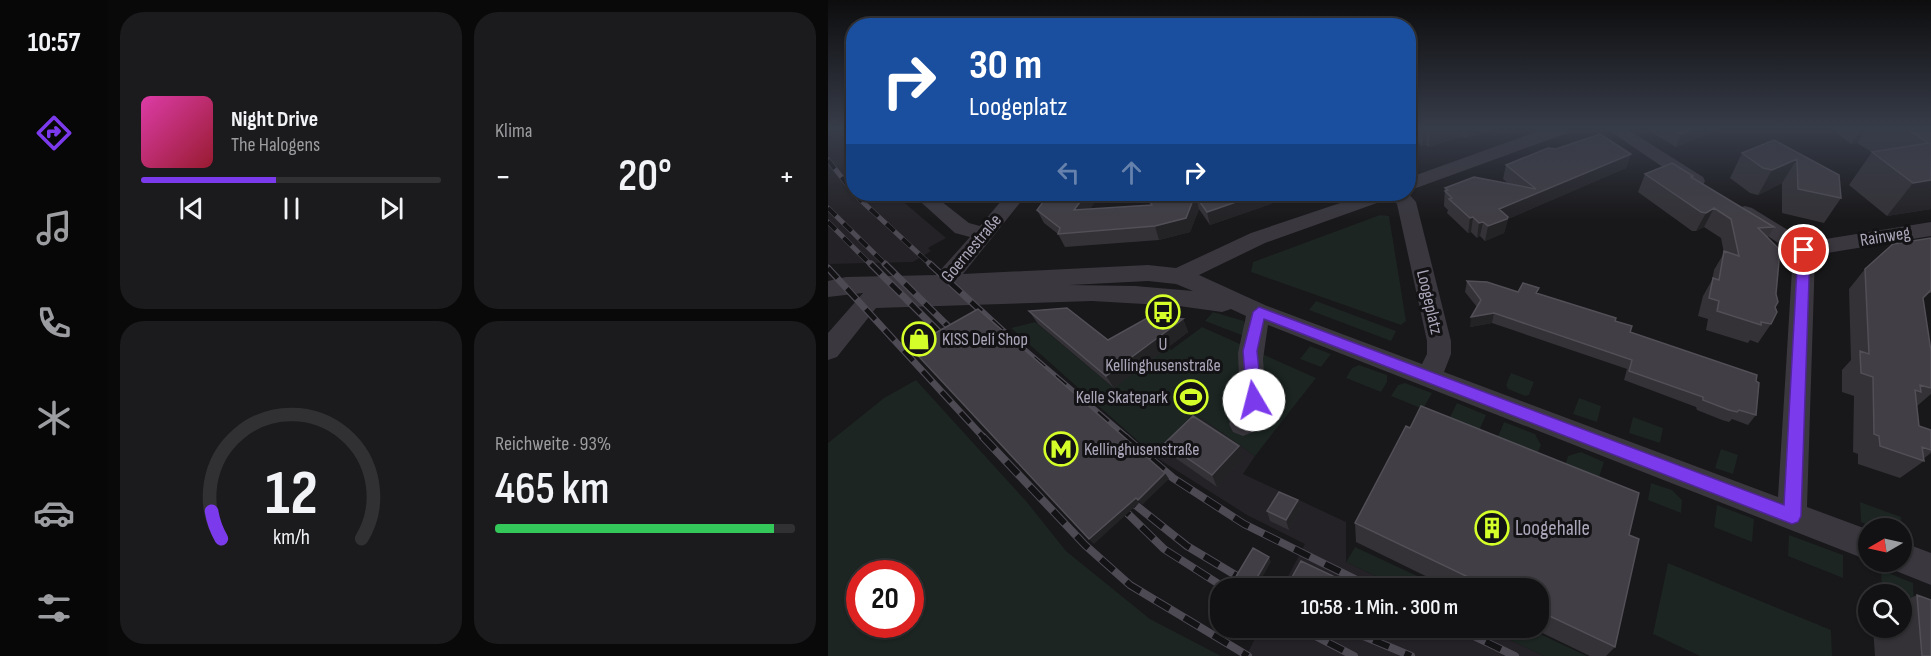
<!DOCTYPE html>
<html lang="de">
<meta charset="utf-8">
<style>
:root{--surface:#121113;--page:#1b1a1c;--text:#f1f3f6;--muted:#9c9da0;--line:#313133;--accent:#7c3aed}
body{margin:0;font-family:"Sofia Sans Condensed",sans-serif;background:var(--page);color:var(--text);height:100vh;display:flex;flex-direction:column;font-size:22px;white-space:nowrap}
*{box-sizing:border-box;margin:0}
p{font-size:20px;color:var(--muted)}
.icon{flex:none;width:33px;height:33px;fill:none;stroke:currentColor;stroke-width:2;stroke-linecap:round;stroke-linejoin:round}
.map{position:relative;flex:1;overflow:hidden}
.side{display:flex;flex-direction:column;gap:12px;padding:12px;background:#0a090a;width:720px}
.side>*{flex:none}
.guide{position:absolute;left:18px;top:18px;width:570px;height:183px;border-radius:24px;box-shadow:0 2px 4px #0004,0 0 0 2px var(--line);background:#1a4fa0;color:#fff;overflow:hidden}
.needle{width:39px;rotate:261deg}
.fabs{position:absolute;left:1030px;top:518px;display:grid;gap:12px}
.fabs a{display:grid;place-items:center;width:54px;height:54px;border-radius:50%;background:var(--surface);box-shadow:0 2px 4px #0004,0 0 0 2px var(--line);font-size:30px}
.speed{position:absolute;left:18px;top:560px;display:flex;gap:12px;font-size:30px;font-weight:700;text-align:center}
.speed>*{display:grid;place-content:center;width:78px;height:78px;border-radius:50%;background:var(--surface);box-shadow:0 2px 4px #0004,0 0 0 2px var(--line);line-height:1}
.speed .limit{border:9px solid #d22;background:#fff;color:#111}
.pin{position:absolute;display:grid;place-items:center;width:51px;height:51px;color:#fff;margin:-26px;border:3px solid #fff;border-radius:50%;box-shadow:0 2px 6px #0007}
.me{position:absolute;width:66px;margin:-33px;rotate:352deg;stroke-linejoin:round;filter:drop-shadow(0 0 4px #0008)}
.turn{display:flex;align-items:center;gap:21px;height:126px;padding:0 24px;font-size:27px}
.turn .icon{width:78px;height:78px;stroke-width:2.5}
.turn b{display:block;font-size:42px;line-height:51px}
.lanes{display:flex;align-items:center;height:57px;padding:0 24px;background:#0003;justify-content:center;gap:30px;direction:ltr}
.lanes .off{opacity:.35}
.big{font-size:45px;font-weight:600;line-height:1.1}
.side .tile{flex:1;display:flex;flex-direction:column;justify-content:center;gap:9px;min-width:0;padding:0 21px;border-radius:24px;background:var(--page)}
.side .dial{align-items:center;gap:0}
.dial svg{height:156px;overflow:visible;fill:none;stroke:var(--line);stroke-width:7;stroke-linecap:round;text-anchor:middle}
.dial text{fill:var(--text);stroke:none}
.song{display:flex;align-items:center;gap:18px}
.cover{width:72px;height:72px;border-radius:9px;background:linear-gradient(135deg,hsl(320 70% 55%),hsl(350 70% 35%))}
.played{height:6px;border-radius:3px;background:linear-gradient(90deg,var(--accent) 45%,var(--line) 45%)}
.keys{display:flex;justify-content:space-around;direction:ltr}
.heat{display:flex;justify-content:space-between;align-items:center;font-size:33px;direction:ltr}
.charge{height:9px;border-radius:4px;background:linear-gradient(90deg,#34c759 93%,var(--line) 0)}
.side .tiles{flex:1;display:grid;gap:12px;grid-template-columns:repeat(2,1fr)}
.trip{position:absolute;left:382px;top:578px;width:339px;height:60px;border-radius:24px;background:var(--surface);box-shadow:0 2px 4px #0004,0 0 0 2px var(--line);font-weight:600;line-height:60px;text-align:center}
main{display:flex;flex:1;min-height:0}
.dock{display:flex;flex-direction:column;width:108px;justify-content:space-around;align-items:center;background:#070708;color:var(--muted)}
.dock .icon{width:42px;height:42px}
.dock .selected{color:var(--accent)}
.dock b{font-size:27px;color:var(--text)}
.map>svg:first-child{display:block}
</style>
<main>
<nav class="dock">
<b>10:57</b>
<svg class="icon selected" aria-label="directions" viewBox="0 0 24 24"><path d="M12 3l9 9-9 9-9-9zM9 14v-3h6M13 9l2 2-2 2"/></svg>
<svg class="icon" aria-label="music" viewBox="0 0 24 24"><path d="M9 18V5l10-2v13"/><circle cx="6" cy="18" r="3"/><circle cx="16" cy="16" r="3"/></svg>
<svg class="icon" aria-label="phone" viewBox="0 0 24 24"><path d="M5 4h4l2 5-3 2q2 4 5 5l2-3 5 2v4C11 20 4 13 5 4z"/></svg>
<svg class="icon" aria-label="climate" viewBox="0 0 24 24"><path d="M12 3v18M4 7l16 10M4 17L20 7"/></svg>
<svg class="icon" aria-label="car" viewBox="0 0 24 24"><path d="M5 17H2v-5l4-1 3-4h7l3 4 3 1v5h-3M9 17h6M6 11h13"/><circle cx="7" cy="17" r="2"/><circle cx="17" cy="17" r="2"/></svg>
<svg class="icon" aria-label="filters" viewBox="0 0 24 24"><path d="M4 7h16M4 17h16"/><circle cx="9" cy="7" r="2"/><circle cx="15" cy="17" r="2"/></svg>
</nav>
<section class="side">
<div class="tiles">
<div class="tile">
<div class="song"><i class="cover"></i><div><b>Night Drive</b><p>The Halogens</p></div></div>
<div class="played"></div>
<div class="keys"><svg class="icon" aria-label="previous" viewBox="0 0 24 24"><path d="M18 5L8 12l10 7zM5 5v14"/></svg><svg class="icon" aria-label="pause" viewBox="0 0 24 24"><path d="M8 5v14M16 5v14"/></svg><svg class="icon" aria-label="next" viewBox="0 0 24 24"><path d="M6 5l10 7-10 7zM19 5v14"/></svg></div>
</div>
<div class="tile"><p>Klima</p>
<div class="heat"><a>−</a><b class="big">20°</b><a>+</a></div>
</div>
<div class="tile dial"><svg viewBox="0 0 100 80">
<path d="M14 69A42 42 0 1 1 86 69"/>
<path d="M14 69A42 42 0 0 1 9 55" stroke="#7c3aed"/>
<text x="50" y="56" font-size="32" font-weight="700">12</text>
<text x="50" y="72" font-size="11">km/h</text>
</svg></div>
<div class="tile"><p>Reichweite · 93%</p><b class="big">465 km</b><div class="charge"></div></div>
</div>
</section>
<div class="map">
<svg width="1103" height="656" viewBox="0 0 1103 656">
<rect width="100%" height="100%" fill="#181719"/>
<path fill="#242226" d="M0 129H16L25 147 26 194H66L118 238 100 248 103 251 85 262 0 264Z
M373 418 427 456 415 474 518 522V562L573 588H454L477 544 419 515 329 458Z
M433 627H655L716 656H418Z"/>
<path fill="#1c2522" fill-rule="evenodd" d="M552 215 561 216 578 321 573 325 423 272 425 262Z
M488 301 568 331 563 341 481 310Z
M385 312 416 321V336L377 321Z
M207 322 286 388 339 347 343 350 374 327 488 378 427 456 373 418 329 458 183 328Z
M482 346 503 354 493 367 472 359Z
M531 365 559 375V382L553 392 518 378 524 368Z
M683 373 706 382 701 395 697 396 680 389 678 385Z
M88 380 198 501 238 551 322 619 393 656H0V443L56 398ZM32 573H82V624H32Z
M577 383 604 393 595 409 563 396 570 385Z
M751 398 773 406 769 422 745 414Z
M629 403 658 415 651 431 621 419Z
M805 417 835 428 832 443 801 433Z
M676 422 707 434 713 445 709 455 669 439Z
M893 449 910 455 905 474 887 468Z
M753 452 776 462 770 480 737 466 740 456Z
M823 483 844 490 854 500 853 513 820 500Z
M1032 502 1073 517 1074 528H1048L1033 522Z
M889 505 926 519 924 542 886 527Z
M961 535 1015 555V578L960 556Z
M527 547 615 588H573L518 562Z
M840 563 1003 630 1004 656H872L825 634Z
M1053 570 1085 583 1086 607 1074 602V594H1054Z
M655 627H697L759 656H716Z"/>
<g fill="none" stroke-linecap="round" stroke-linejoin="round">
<path fill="#3a373e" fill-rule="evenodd" d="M716 129H741L739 133 580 191V178Z
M779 129H799L875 177 877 181 875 185H861Z
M580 193 588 202 623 341V354L616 372 950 497 965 253 910 216 907 212 910 208 917 206 924 208 979 242 1103 222V236L987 255 979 507 1041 530 1042 561 440 325 435 359 438 400 434 416 425 432 415 436 405 432 401 424 412 400 410 353 418 316 403 309 394 312 351 306 264 301 48 308 9 357 0 360V333L35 293 0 297V281L18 277 108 275 142 237 127 233 84 194H104L141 223 152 226 179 194H199L135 274 320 265 348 268 423 233 539 194ZM563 198 569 204 599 341V354L594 364 439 306 371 275 437 243ZM320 281 348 284 365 291 307 286 242 285Z
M1074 542 1103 553V585L1063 569 1059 561H1074Z"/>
<g stroke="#4d4a54" stroke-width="5">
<path id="rail-far2" d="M0 160 26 193
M26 194 104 266
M0 208 59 266
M0 222 44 266"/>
</g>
<g stroke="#4d4a54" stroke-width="7">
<path id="rail-far1" d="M43 264 122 343
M57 264 131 337
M102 264 191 346 299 438
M0 268 156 438"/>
</g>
<g stroke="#4d4a54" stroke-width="8">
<path id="rail" d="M155 437 257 545 302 585 420 656
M297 437 345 478 416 524 545 588
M295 495 359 546 429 588
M289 503 336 549 397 588
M470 627 526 656
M514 627 583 656
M627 627 687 656"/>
</g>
<use href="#rail-far2" stroke="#131214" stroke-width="4" stroke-dasharray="11" stroke-linecap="butt"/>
<use href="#rail-far1" stroke="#131214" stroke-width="4.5" stroke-dasharray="14" stroke-linecap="butt"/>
<use href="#rail" stroke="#131214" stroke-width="6" stroke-dasharray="17" stroke-linecap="butt"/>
</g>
<path fill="#343237" d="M580 129H663L639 138 633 136 601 147 598 145 594 146 580 134Z
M824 129H893L848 147 823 132Z
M1004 129H1103V209L1059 216 1021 185 1044 152 1029 143 1023 144Z
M946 140 1013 198 996 223 954 213V183L930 195 922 193 902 178 914 153Z
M728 149 803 154 798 168 680 219 676 233 657 241 652 236 649 238 643 232 640 233 619 213 620 210 616 206 617 188 681 184 675 179 678 165Z
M817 174 865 176 864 178 946 227 940 237 947 307 943 324 930 343 922 340 920 343 878 330 880 319 870 316 875 296 884 280 886 270 896 253 893 238 876 227 868 231H864L810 192Z
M272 194 262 209 322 205 319 195 471 194 382 225 371 209 362 232 331 240 237 247 230 234 216 223 209 210Z
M1103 238V293H1100L1095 298 1103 351V394L1089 406 1091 426 1103 430V453L1095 459 1096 461 1072 478 1030 464V454L1025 452 1026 396 1014 392V370L1023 360 1021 289 1037 269Z
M639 281 690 292 709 293 787 321 802 332 928 381V415L920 425 904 419 901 422 894 420 869 410 868 407 796 380 799 369 664 323 642 327 649 307 637 292Z
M201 311 280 340 355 319 360 332 286 388 210 324Z
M337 443 415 458 389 487 343 455Z
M470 500 472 511 461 530 442 521 439 511Z
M527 523 801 535 787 647 778 656H762L702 627H711V588H622L528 542Z
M1089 595 1103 656H1047L1045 627H1074V602Z
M393 601V623L387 620 384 616Z"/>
<path fill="#232225" d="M595 129H599L598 145 594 146Z
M602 129H634L633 136 601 147Z
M640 129H663L639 138Z
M866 129H893L848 147 853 134Z
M1033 129H1039L1029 143 1023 144Z
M803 154 798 168 680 219 676 233 657 241 660 226 671 209Z
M969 159 954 183 930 195 944 170Z
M1103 180V209L1059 216 1085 183Z
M258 194H272L253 223 246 210Z
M431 194H471L382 225 379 212Z
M367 195 371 209 362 232 331 240 327 226Z
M886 208 876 227 868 231 878 213Z
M645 217 643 232 640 233 642 218Z
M655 222 652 236 649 238 651 223Z
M666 313 664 323 642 327 643 317Z
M355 319 360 332 286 388 278 376Z
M411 446 415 458 389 487 384 475Z
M337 473 341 479 314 505 310 500Z
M308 498 311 503 266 544 261 539Z
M470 500 472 511 461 530 458 520Z
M441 557 443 562 428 588H423Z
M505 576 507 586 506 588H500Z"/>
<path fill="#413e45" stroke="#524f57" stroke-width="1.5" d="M844 129H866L853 134Z
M1080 129H1103V180L1085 183 1044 152 1100 143Z
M772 134 803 154 671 209 680 217 679 219 660 226 655 222 651 223 645 217 642 218 621 199 624 198 617 191 620 190 617 188 646 177 708 189 678 165 720 148 728 149Z
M946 140 1011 175 1013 198 970 189 969 159 944 170 935 168 914 153Z
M844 163 865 176 863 177 946 227 930 228 952 250 948 294 950 302 947 307 949 312 943 324 933 322V325L889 311 891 301 881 298 885 278 891 280 896 251 911 256 903 219 886 208 878 213 873 212 817 174Z
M221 194H258L246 210 324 205 319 195 325 194H431L379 212 367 195 358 218 327 226 230 234 232 228 209 210Z
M1103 238V290L1095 298 1103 351V388L1092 385 1093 392 1087 390 1091 426 1103 430V450L1094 447 1096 461 1052 446 1051 436 1046 434 1045 377 1033 373 1032 351 1041 354 1037 269 1065 244Z
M639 281 659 282 690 292 695 283 711 288 708 293 788 318 787 321 804 326 802 332 929 375 928 381 931 383 928 415 911 410 909 412 901 410 875 400V397L801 371 804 360 666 313 643 317 653 300Z
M239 308 280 340 321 317 355 319 278 376 201 311Z
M150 309 337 473 310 500 308 498 261 539 80 345 99 334 102 336Z
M593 406 811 493 801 535 811 539 787 647 711 611V588H663L527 523 578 426 582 428Z
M365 416 411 446 384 475 337 443Z
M451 492 470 500 458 520 439 511Z
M425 548 441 557 423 588H401Z
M473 561 505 576 500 588H464L459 586Z
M1089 595 1103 600V656H1094Z
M393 601V621L384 616Z"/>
<linearGradient id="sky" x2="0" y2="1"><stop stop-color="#0d0d0e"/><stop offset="0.58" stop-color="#373c49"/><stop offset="1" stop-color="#373c49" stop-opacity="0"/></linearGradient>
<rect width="1103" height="221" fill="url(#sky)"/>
<path fill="#7c3aed" stroke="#51269a" stroke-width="1.5" d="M976 246 982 250 973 516 970 522 964 524 436 319 429 351 434 400 432 404 426 406 421 404 419 400 415 351 425 312 431 307 956 505 970 250Z"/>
<defs>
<g id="bus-ring" transform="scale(1.725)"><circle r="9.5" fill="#131214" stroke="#d4ff29" stroke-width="1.5"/><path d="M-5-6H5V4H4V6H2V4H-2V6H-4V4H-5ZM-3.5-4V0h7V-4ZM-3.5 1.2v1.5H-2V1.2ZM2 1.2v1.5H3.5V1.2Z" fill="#d4ff29"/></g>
<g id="shop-ring" transform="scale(1.725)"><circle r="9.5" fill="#131214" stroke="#d4ff29" stroke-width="1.5"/><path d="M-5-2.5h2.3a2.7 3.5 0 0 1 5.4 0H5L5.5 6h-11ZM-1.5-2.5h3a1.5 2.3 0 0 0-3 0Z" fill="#d4ff29"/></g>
<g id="stadium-ring" transform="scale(1.725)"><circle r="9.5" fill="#131214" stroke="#d4ff29" stroke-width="1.5"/><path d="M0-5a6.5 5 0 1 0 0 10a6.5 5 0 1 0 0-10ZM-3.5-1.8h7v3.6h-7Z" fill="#d4ff29"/></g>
<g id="metro-ring" transform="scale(1.725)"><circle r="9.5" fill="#131214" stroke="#d4ff29" stroke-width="1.5"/><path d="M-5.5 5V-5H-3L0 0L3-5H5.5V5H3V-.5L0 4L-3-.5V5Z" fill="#d4ff29"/></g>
<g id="building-ring" transform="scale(1.725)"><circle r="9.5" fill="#131214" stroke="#d4ff29" stroke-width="1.5"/><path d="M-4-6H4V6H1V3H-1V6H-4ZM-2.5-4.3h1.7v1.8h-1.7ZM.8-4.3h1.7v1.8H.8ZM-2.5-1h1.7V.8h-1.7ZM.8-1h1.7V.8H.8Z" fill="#d4ff29"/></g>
</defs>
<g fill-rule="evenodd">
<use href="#bus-ring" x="335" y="312"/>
<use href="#shop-ring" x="91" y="339"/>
<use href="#stadium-ring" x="363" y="397"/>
<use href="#metro-ring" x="233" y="449"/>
<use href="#building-ring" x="664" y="528"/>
</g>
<g text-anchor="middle" stroke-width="6" stroke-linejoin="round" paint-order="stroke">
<g font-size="18" fill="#aca7ba" stroke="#131214">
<text transform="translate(1057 236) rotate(-9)" y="6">Rainweg</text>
<text transform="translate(143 248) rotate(-50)" y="6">Goernestraße</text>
<text transform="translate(602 302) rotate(77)" y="6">Loogeplatz</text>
</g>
<g font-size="18" fill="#aca7ba" stroke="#131214" text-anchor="start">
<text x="114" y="345">KISS Deli Shop</text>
<text x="335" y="350" text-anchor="middle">U<tspan x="335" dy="21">Kellinghusenstraße</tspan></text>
<text x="340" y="403" text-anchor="end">Kelle Skatepark</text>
<text x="256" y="455">Kellinghusenstraße</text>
</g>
<g font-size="21" fill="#aca7ba" stroke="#131214" text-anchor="start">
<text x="687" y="535">Loogehalle</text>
</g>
</g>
</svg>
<div class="fabs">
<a><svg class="needle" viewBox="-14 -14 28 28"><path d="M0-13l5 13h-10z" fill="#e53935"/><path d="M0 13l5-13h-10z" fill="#9c9da0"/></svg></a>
<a><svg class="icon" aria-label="search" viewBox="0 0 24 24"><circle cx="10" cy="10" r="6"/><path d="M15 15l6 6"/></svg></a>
</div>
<div class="speed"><div class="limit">20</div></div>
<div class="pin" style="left:976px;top:250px;background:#d93025"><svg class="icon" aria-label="arrive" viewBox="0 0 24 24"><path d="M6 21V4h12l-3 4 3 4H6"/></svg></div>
<svg class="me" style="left:426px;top:400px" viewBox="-20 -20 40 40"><circle r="19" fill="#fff"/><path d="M0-13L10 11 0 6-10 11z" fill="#7c3aed"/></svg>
<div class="trip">10:58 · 1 Min. · 300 m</div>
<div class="guide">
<div class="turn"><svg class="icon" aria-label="right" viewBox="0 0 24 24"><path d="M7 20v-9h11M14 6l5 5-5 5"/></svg><div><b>30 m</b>Loogeplatz</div></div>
<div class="lanes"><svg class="icon off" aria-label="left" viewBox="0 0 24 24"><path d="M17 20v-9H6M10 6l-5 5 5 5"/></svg><svg class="icon off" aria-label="ahead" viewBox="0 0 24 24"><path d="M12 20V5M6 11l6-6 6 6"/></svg><svg class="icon" aria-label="right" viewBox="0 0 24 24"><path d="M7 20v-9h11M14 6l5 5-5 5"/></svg></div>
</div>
</div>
</main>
